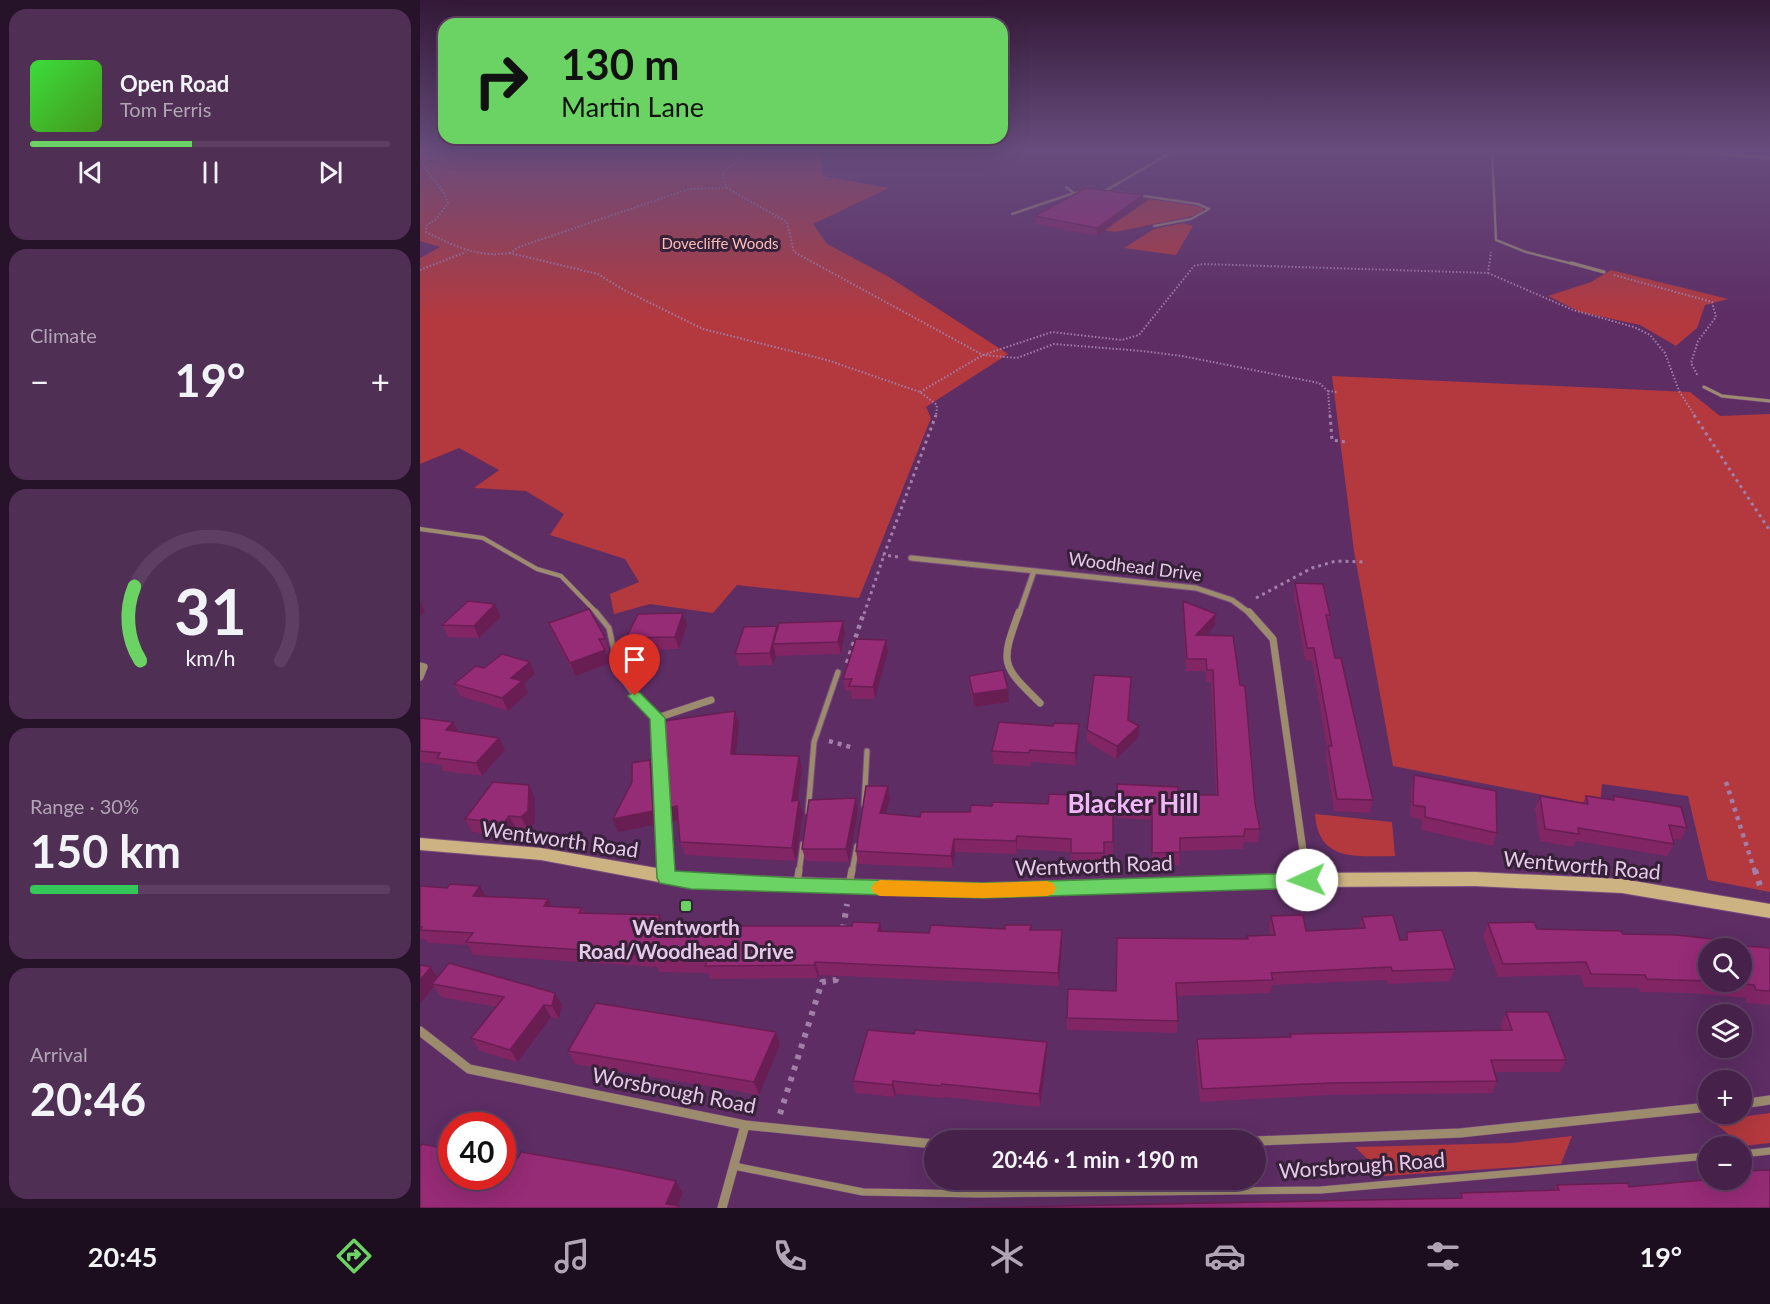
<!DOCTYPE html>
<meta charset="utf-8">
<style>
:root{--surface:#46224b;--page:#502f55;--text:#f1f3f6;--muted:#b0a4b5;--line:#5e3f63;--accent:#6bd363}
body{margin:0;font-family:Lato,sans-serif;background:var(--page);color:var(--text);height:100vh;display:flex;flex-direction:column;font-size:22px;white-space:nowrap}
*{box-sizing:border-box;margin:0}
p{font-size:20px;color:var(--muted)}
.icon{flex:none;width:33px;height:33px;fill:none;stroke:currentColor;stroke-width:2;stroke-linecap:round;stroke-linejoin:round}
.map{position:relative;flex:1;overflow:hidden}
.drawer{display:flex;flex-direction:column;gap:9px;padding:9px;background:#261329;width:420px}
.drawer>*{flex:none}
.top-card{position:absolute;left:18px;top:18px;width:570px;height:126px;border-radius:18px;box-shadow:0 6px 24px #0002,0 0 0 2px var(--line);background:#6bd363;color:#111;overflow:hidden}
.fabs{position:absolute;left:1278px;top:938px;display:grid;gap:12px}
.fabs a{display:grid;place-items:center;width:54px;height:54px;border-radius:50%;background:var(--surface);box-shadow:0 6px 24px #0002,0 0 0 2px var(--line);font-size:30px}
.speed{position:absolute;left:18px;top:1112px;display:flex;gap:12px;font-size:30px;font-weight:700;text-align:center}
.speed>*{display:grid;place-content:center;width:78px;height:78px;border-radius:50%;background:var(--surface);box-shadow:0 6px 24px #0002,0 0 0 2px var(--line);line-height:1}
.speed .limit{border:9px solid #d22;background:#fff;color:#111}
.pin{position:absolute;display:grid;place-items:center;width:51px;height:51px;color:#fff;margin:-62px -26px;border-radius:50% 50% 50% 0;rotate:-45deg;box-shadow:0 0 6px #0007}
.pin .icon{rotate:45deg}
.me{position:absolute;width:66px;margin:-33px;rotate:268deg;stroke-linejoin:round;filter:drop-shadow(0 0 4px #0008)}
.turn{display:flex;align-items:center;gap:21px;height:126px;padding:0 24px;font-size:27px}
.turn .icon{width:78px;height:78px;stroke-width:2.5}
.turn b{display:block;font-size:42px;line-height:51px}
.big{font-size:45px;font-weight:700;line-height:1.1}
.drawer .card{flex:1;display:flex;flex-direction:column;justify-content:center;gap:9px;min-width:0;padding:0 21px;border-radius:18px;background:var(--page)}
.drawer .dial{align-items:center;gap:0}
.dial svg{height:156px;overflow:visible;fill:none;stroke:var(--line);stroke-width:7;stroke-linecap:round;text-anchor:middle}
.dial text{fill:var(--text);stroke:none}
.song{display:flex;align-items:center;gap:18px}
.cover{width:72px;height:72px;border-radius:9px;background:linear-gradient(135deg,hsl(120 70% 55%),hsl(100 70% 35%))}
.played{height:6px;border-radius:3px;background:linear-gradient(90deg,var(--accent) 45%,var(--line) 45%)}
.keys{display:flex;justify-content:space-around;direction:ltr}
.heat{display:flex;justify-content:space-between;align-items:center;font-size:33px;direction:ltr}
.charge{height:9px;border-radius:4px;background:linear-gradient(90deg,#34c759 30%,var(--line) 0)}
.trip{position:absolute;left:504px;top:1130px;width:342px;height:60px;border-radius:30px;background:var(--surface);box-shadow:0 6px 24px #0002,0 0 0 2px var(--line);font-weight:700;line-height:60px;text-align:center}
.tabs{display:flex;height:96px;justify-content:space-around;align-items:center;background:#1c0e1e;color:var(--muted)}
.tabs .icon{width:42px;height:42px}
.tabs .selected{color:var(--accent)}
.tabs b{font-size:27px;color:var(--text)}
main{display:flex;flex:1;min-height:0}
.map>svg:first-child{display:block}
</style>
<main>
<section class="drawer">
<div class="card">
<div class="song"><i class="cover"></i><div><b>Open Road</b><p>Tom Ferris</p></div></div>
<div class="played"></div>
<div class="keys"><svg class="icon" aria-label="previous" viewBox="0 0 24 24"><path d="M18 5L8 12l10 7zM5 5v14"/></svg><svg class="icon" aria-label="pause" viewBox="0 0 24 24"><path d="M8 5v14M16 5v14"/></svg><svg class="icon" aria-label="next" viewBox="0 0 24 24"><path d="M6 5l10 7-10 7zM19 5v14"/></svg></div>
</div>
<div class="card"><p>Climate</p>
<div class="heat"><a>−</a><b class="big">19°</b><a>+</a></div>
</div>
<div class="card dial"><svg viewBox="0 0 100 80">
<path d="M14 69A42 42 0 1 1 86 69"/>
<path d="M14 69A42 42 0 0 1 11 31" stroke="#6bd363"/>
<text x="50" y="56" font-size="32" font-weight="700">31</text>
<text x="50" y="72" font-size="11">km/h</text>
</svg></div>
<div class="card"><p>Range · 30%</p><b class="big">150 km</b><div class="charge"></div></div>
<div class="card"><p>Arrival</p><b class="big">20:46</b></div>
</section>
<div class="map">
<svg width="1350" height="1208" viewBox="0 0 1350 1208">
<rect width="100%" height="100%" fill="#5d2d64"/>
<path fill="#b3393e" d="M0 149H399L403 176 469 188 393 224 407 244 469 277 588 354 506 407 511 418 439 598 317 585 293 613 230 604 194 614 190 594 219 582 205 559 130 535 144 514 106 491 54 488 79 470 39 448 0 464V258L20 247 0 241Z
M730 199 782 207 783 211 773 216 695 232 659 225 681 213 704 217Z
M763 223 773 226 756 255 704 248 734 229Z
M1191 270 1308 299 1285 305 1277 328 1256 346 1220 325 1160 312 1128 296 1171 282Z
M912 376 1270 392 1300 416 1350 414V892L1288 880 1268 796 1182 784 1180 806 973 766 934 551Z
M895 814 972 822 975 856C939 856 898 863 895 814Z
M1350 1113V1143L1323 1146 1292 1121Z
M1152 1136 1141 1164 965 1176 935 1147 1092 1143Z
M523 1179H735L527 1184Z"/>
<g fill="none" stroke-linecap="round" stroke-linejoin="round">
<g stroke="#784c7f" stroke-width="3">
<path id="lane-far4" d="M1072 149 1076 240 1106 252 1157 265
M646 187 654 193
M688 191H685L757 149
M697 192 778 204 789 209 771 219 734 226
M592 214 654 193 664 192"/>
</g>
<g stroke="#784c7f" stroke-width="4">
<path id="lane-far3" d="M1151 263 1184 272
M1284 387 1302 396 1350 401"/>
</g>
<g stroke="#784c7f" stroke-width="5">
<path id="lane-far2" d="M0 529 63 538 117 569 141 576 178 614"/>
</g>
<g stroke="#784c7f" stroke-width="7">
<path id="lane-far1" d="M176 612 189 628 199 673 215 696
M444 805 447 751
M388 812 394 742 418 672
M379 872 383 844
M432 872 437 846"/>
</g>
<g stroke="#784c7f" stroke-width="8">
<path id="lane" d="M377 883 379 870
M429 885 432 870
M1322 1154 1350 1151
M314 1166 443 1192 559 1194 901 1190 1288 1156"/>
</g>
<g stroke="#784c7f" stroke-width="4">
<path id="street-far3" d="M1244 149 1350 158"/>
</g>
<g stroke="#784c7f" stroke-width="7">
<path id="street-far2" d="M491 558 776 588 812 600 831 614
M599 614 614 571"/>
</g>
<g stroke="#784c7f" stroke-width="8">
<path id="street-far1" d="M599 612C580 664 581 665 620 703
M829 612 853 639 886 872
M0 666 4 667 0 677
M215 696 237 718 246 872
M237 718 291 700"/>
</g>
<g stroke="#784c7f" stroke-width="10">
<path id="street" d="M246 870V875
M886 870 887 880
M0 1031 49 1069 325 1125 514 1144
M1322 1104 1350 1100
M836 1141 1040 1133 1288 1107
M302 1208 325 1125"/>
</g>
<g stroke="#784c7f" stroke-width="2">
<path id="secondary" d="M0 838 121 848 271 874 562 883 887 873 1055 872 1202 879 1350 904V918L1202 893 1055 886 887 887 562 897 271 888 121 860 0 850Z"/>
</g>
<path stroke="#a37ea9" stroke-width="2" stroke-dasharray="1.5 2" stroke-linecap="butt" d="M331 149 302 174 307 188 367 222 374 252 563 355 597 358 634 344 722 351 762 356 899 383 908 391 910 416
M0 162 23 191 28 203 17 218 6 226V232C34 246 58 258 90 253
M307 188 269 189 99 247 90 253 178 274 204 290 283 329 407 360 500 392 517 405 516 416
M0 270 46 252
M1068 273 1153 310 1214 327 1230 335 1245 353 1259 391 1275 416
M1194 275 1292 302 1296 317 1278 341 1271 363 1278 376
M908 391 917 392
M500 392 563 355 632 332 702 340 719 335 774 266 783 264 1068 273 1071 252"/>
<path stroke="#a37ea9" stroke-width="3" stroke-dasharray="3 4" stroke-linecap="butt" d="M910 415 912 440 926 442
M1274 415 1350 531
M478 557 464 555 516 415
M836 598 892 568 916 561 946 562
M444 614 464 555"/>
<path stroke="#a37ea9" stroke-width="4.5" stroke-dasharray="4 5" stroke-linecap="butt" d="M427 663 444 612
M409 741 434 748
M1306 782 1335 872"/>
<path stroke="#a37ea9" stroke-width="6" stroke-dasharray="4.5 7" stroke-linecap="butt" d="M1335 870 1342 892
M423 929 427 904
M360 1114 402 982 416 980 417 972"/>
<use href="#lane-far4" stroke="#9c8b6d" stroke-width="2"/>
<use href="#lane-far3" stroke="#9c8b6d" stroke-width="3"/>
<use href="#lane-far2" stroke="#9c8b6d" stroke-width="4"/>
<use href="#lane-far1" stroke="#9c8b6d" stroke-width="5"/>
<use href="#lane" stroke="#9c8b6d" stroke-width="7"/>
<use href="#street-far3" stroke="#9c8b6d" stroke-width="3"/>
<use href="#street-far2" stroke="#9c8b6d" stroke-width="5"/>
<use href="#street-far1" stroke="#9c8b6d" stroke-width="7"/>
<use href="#street" stroke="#9c8b6d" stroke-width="9"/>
<use href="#secondary" fill="#cdb282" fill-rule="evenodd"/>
</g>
<path fill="#812565" d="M723 202 677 236 616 224 615 216Z
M875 583 910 615 908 626 915 658 953 800 950 813 914 811 906 759 907 749 892 661 885 660 874 595Z
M763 601 796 614 795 626 786 635 835 804 840 829 838 842H824L823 849 760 851 759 865 732 866V820L697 818V784L758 795H796L791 682H786L785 671H766L763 613Z
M75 604 81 617 59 638 28 637 22 625Z
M129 623 184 636 189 651H186L190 663 155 676 134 636Z
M267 625 259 649 210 651 206 638Z
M324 627 425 633 421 654 356 656 353 665 319 666 315 654Z
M466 640 468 652 455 699H432L431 691H425L423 679Z
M64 668 115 674 104 684 108 693 88 711 40 696 34 684Z
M549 676 589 702 554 707 550 688Z
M315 711 319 724 316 755 379 756 382 769 377 801 383 813 376 861 265 855 260 842 258 820 249 822 244 809 248 756Z
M0 718 33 722 38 732 85 750 62 776 23 771 21 765 0 762Z
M708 720 719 726 718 738 696 759 667 742V730Z
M659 724V737L656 765 611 762 610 766 573 764 572 751 633 726Z
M994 775 1077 833 1073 846 1001 830 1002 820 990 817 991 788Z
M652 795V802L693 803V855H684L683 866H651V852L597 849V854L535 852 533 868 438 864 436 851 470 799 466 813 500 817 550 812 572 806 628 804Z
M1120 796 1163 803 1166 796 1192 800 1193 796 1267 828 1261 840 1252 839 1254 844 1247 856 1156 841 1153 847 1120 841 1115 809Z
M115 798V823L108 829 96 828 91 836 52 832 45 819Z
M436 798 438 811 429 862 386 861 382 849Z
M0 886 27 888 60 886 66 897 132 906 162 908 165 913 240 915 242 922H269L270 926H432L460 923 462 931 509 933 611 930H642V943L639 986 399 975 398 978 290 979 288 973 239 972 237 967 53 955 48 945 8 943 6 940 0 939Z
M851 916 886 931 939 928 942 917 980 940H985L987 932 1035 969 1030 981 968 984 967 980 852 985 850 993 757 996 758 1021 757 1033 647 1030V1018L696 991 827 939V936L850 935 849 929Z
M1068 923 1117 929 1203 934 1350 948V1005L1327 1003 1325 998 1271 993 1220 992 1218 988 1164 987 1160 975 1078 977 1063 936Z
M11 967 18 977 142 1005 139 1019 131 1017 98 1062 60 1051 51 1038 76 1007 21 997 14 987 0 1003Z
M1086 1012 1146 1060 1140 1072H1075L1077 1081 1072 1093 907 1095 780 1102 775 1052 777 1039 869 1037 870 1034 1082 1030 1080 1025Z
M356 1032 360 1045 339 1095 155 1064 148 1051Z
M627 1054 620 1107 524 1097 523 1098 476 1094 475 1097 436 1093 433 1081Z
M1323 1171 1350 1208 1039 1198 1041 1193 1133 1191 1137 1185 1209 1187 1322 1179V1173Z"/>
<path fill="#691e53" d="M723 195V202L677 236V228Z
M0 601 5 611 0 617Z
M75 604 81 617 59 638 54 626Z
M263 613 267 625 259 649 255 637Z
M796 614 795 626 775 648 776 635Z
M423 621 425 633 421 654 418 642Z
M466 640 468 652 455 699 453 687Z
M353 644 356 656 353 665 350 653Z
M185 650 190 663 155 676 150 663Z
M110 662 115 674 104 684 108 693 88 711 82 698 91 678Z
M588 689 589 702 554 707 553 694Z
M315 711 319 724 315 767 311 754Z
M33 722 40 735 26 730Z
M659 724V737L656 765 655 753Z
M719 726 718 738 696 759 697 746Z
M79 738 85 750 62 776 56 763Z
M379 756 382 769 376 814 372 801Z
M230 760 235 772 238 824 198 832 193 819Z
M109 785 115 798V823L108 829 101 817Z
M468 786 470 799 462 826 460 813Z
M436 798 438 811 429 862 426 849Z
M379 800 383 813 376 861 372 848Z
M257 806 262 819 249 822 244 809Z
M89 816 96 828 91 836 84 823Z
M597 836V854L596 841Z
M534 839 535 852 533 868 531 856Z
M60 886 67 898 53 896Z
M128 899 135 912 124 906Z
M240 915 245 928 237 922Z
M460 923 463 936 458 931Z
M642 930V943L639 986 638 973Z
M395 962 399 975 398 978 394 965Z
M11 967 19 980 12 984 14 987 0 1003V980Z
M135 993 142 1005 139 1019 132 1006Z
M124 1005 131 1017 98 1062 90 1050Z
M356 1032 360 1045 339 1095 334 1082Z
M627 1042V1054L620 1107 619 1094Z
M473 1081 476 1094 475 1097 472 1085Z
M256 1181 263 1193 256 1208 246 1204Z"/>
<path fill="#962b76" stroke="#691e53" stroke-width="1.5" d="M666 188 723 195 677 228 615 216Z
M875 583 903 584 910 615H906L915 658H921L953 800 917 799 908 746H912L894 648H887Z
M48 601 75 604 54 626 22 625Z
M763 601 796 614 776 635 813 636 820 685 825 686 835 804 840 829H825L824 836 760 838V852L732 853V807L698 806 697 784 758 787V795H798L793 670H787L786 659H767Z
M169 609 184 636 185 639H179L185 650 150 663 129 623Z
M263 613 255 637 206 638 218 614Z
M423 621 418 642 353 644 359 623Z
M357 626 350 653 315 654 324 627Z
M436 639 466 640 453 687 429 686 432 679H423Z
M82 654 110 662 91 678 102 681 82 698 34 684 56 666 64 668Z
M583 670 588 689 553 694 549 676Z
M674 675 711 677 708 720 719 726 697 746 667 730Z
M315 711 311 754 379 756 372 801 379 800 372 848 260 842 257 806 244 809 241 757 248 756 244 721Z
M0 718 33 722 26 730 79 738 56 763 17 758 20 753 0 751Z
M579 722 633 726 634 723 659 724 655 753 610 750 609 753 572 751Z
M230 760 233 811 193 819 212 782V763Z
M994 775 1076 791 1077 833 1005 817V807L993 805Z
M73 782 109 785 108 811 101 817 89 816 84 823 45 819Z
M446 786H468L460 813 500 817 501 812H550L551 805 572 806 573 802 628 804 629 794 652 795 651 802 693 803V842H684V853H651V839L597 836 596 841 534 839 531 856 436 851Z
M1120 796 1168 804 1166 796 1194 800 1193 796 1261 807 1267 828 1249 825 1254 844 1158 828 1159 834 1125 829Z
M436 798 426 849H382L389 800Z
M30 884 60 886 53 896 128 899 124 906 162 908 159 913 240 915 237 922H269L268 926H432L433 922 460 923 458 931 509 933 511 925 585 929V925H611L610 930H642L638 973 395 962 394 965 285 966 287 960 234 959 235 955 46 942 53 933 0 930 2 927H0V886L27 888Z
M883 915 886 931 945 928 942 917 973 915 980 940H987V932L1022 930 1035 969 972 971 971 967 851 973 853 980 756 983 758 1021 647 1018 648 989 696 991 697 938 828 939 827 936 855 935 851 916Z
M1114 922 1117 929 1201 931 1203 934 1256 935 1311 941 1313 945 1350 948V991L1336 990 1334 985 1289 981H1322V948H1288V981L1227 979 1225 975 1171 974 1166 962 1083 964 1068 923Z
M29 963 135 993 132 1006 124 1005 90 1050 51 1038 84 997 12 984Z
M0 965 11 967 0 980Z
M176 1003 356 1032 334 1082 148 1051Z
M1086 1012H1128L1146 1060H1071L1077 1081 911 1083 782 1089 777 1039 871 1037 870 1034 1092 1030Z
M448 1030 494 1034 495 1030 627 1042 619 1094 522 1084 521 1086 473 1081 472 1085 433 1081Z
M2 1144 32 1150V1176H82V1160L89 1161 91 1157 98 1158 101 1152 199 1169 256 1181 246 1204 259 1206 258 1208H0V1147Z
M1350 1170V1208H547L1042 1198 1041 1193 1139 1190 1137 1185 1208 1183 1209 1187 1294 1179H1322V1177L1325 1176 1323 1171Z"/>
<linearGradient id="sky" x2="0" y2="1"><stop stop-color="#331937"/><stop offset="0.47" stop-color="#674c7d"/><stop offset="1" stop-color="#674c7d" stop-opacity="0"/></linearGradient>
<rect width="1350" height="318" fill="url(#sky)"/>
<path fill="#6bd363" stroke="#468940" stroke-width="1.5" d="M215 691 220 693 245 718 255 871 376 878 562 883 887 873 893 875 896 880 893 886 887 888 562 898 271 889 240 883 237 878 230 719 208 696Z"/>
<path fill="#f59e0b" d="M460 880 562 883 627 881 633 883 636 888 633 894 627 896 562 898 460 896 454 893 451 888 454 883Z"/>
<rect fill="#6bd363" stroke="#362139" stroke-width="2" x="260" y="900" width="12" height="12" rx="3"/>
<g text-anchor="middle" stroke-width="6" stroke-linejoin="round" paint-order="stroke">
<g font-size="15" fill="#fdbbb8" stroke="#362139">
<text x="300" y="249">Dovecliffe Woods</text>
</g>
<g font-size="18" fill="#e5c9e9" stroke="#362139">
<text transform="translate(715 567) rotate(7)" y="6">Woodhead Drive</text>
</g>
<g font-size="21" fill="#e5c9e9" stroke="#362139">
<text transform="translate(140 840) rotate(8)" y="7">Wentworth Road</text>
<text transform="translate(674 866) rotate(-2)" y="7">Wentworth Road</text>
<text transform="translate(1162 866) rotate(5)" y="7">Wentworth Road</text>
<text transform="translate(254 1091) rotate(11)" y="7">Worsbrough Road</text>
<text transform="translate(942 1166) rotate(-4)" y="7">Worsbrough Road</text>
</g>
<g font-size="21" font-weight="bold" fill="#e5c9e9" stroke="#362139">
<text x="266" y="935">Wentworth<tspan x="266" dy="24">Road/Woodhead Drive</tspan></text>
</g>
<g font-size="26" font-weight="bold" fill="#f0b8f8" stroke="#362139">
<text x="713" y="813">Blacker Hill</text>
</g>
</g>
</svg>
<div class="fabs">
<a><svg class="icon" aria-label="search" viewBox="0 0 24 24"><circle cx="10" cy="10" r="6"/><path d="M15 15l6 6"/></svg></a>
<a><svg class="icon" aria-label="layers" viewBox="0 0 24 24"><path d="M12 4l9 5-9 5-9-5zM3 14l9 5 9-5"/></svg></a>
<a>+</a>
<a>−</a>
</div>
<div class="speed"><div class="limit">40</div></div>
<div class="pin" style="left:215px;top:696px;background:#d93025"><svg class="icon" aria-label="arrive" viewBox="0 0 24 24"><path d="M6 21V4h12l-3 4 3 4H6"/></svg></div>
<svg class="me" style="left:887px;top:880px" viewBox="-20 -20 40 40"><circle r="19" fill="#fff"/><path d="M0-13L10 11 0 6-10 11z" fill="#6bd363"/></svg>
<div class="trip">20:46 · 1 min · 190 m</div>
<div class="top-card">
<div class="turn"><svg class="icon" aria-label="right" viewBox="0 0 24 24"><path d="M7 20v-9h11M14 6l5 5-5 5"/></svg><div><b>130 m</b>Martin Lane</div></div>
</div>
</div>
</main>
<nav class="tabs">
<b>20:45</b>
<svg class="icon selected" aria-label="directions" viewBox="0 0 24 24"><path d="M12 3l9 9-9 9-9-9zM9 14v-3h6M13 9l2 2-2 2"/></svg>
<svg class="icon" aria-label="music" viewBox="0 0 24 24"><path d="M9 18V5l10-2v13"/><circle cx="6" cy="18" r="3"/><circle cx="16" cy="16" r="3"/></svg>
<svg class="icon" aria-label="phone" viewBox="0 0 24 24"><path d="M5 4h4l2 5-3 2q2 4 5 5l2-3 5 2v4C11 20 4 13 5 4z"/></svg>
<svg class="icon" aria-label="climate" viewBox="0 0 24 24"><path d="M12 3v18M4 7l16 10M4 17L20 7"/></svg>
<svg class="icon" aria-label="car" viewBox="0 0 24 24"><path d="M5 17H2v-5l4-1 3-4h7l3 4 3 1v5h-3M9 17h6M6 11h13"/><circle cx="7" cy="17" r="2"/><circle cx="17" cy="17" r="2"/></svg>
<svg class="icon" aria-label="filters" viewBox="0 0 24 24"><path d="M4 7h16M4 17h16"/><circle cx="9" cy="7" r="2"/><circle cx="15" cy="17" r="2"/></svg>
<b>19°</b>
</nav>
